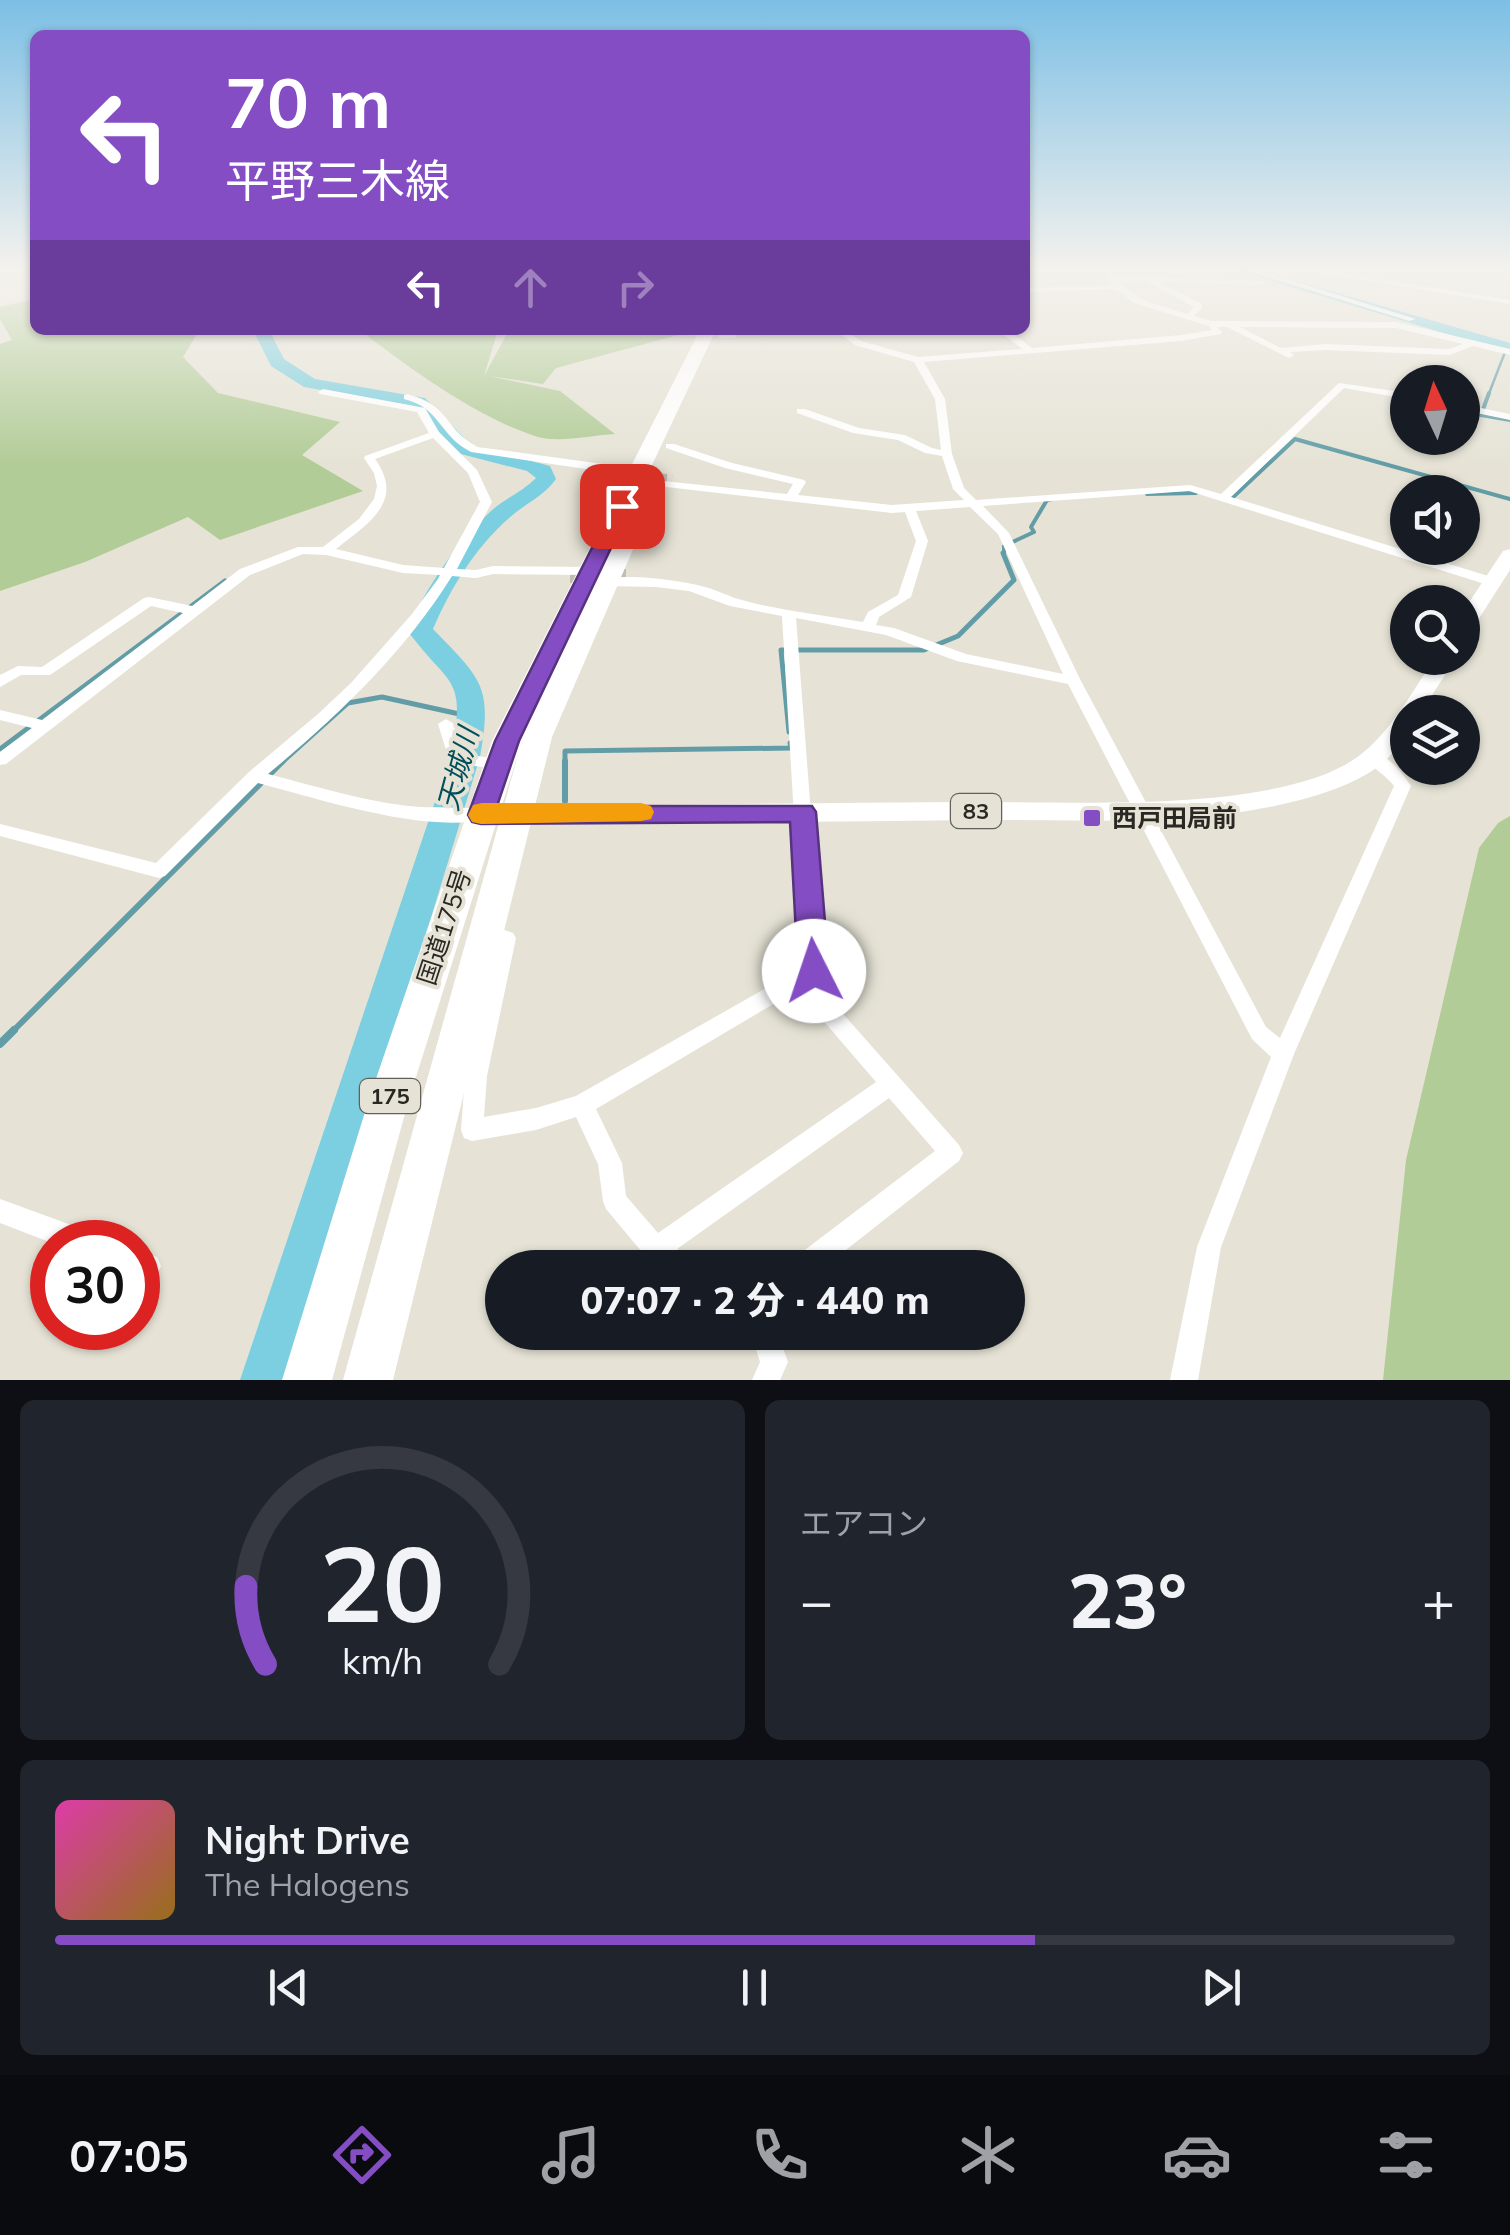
<!DOCTYPE html>
<html lang="ja">
<meta charset="utf-8">
<style>
:root{--surface:#171b24;--page:#20242c;--text:#f1f3f6;--muted:#9ea1a6;--line:#363941;--accent:#854dc4}
body{margin:0;font-family:Mulish,"Noto Sans JP",sans-serif;background:var(--page);color:var(--text);height:100vh;display:flex;flex-direction:column;font-size:38px;white-space:nowrap}
*{box-sizing:border-box;margin:0}
p{font-size:32px;color:var(--muted)}
.icon{flex:none;width:55px;height:55px;fill:none;stroke:currentColor;stroke-width:2;stroke-linecap:round;stroke-linejoin:round}
.map{position:relative;height:1380px;overflow:hidden}
.drawer{display:flex;flex-direction:column;gap:20px;padding:20px;background:#0d0f14;flex:1}
.drawer>*{flex:none}
.top-card{position:absolute;left:30px;top:30px;width:1000px;height:305px;border-radius:15px;box-shadow:0 2px 8px #0004;background:#854dc4;color:#fff;overflow:hidden}
.needle{width:65px;rotate:356deg}
.buttons{position:absolute;left:1390px;top:365px;display:grid;gap:20px}
.buttons a{display:grid;place-items:center;width:90px;height:90px;border-radius:50%;background:var(--surface);box-shadow:0 2px 8px #0004;font-size:50px}
.speed{position:absolute;left:30px;top:1220px;display:flex;gap:20px;font-size:50px;font-weight:700;text-align:center}
.speed>*{display:grid;place-content:center;width:130px;height:130px;border-radius:50%;background:var(--surface);box-shadow:0 2px 8px #0004;line-height:1}
.speed .limit{border:15px solid #d22;background:#fff;color:#111}
.pin{position:absolute;display:grid;place-items:center;width:85px;height:85px;color:#fff;margin:-42px;border-radius:20px;box-shadow:0 5px 15px #0006}
.me{position:absolute;width:110px;margin:-55px;rotate:356deg;stroke-linejoin:round;filter:drop-shadow(0 0 8px #0008)}
.turn{display:flex;align-items:center;gap:35px;height:210px;padding:0 30px;font-size:45px}
.turn .icon{width:130px;height:130px;stroke-width:2.5}
.turn b{display:block;font-size:70px;line-height:85px}
.lanes{display:flex;align-items:center;height:95px;padding:0 30px;background:#0003;justify-content:center;gap:50px;direction:ltr}
.lanes .off{opacity:.35}
.big{font-size:75px;font-weight:800;line-height:1.1}
.drawer .tile{flex:1;display:flex;flex-direction:column;justify-content:center;gap:15px;min-width:0;padding:0 35px;border-radius:15px;background:var(--page)}
.drawer .dial{align-items:center;gap:0}
.dial svg{height:260px;overflow:visible;fill:none;stroke:var(--line);stroke-width:7;stroke-linecap:round;text-anchor:middle}
.dial text{fill:var(--text);stroke:none}
.song{display:flex;align-items:center;gap:30px}
.cover{width:120px;height:120px;border-radius:15px;background:linear-gradient(135deg,hsl(320 70% 55%),hsl(40 70% 35%))}
.played{height:10px;border-radius:5px;background:linear-gradient(90deg,var(--accent) 70%,var(--line) 70%)}
.keys{display:flex;justify-content:space-around;direction:ltr}
.heat{display:flex;justify-content:space-between;align-items:center;font-size:55px;direction:ltr}
.drawer .tiles{flex:1;display:grid;gap:20px;grid-template-columns:1fr 1fr}
.tile:last-child{grid-column:span 2}
.trip{position:absolute;left:485px;top:1250px;width:540px;height:100px;border-radius:50px;background:var(--surface);box-shadow:0 2px 8px #0004;font-weight:800;line-height:100px;text-align:center}
.menu{display:flex;height:160px;justify-content:space-around;align-items:center;background:#090b0e;color:var(--muted)}
.menu .icon{width:70px;height:70px}
.menu .current{color:var(--accent)}
.menu b{font-size:45px;color:var(--text)}
.map>svg:first-child{display:block}
</style>
<div class="map">
<svg width="1510" height="1380" viewBox="0 0 1510 1380">
<rect width="100%" height="100%" fill="#e6e3d6"/>
<path fill="#b2cc97" d="M35 299V330H196L198 332 183 357 218 393 340 422 302 455 363 491 220 540 188 517 85 562 0 591V344L12 340 0 319V307Z
M360 330H498L484 376 509 330H667L678 335 556 368 543 384 489 376 560 391 615 434C593 435 559 443 538 437 481 420 407 367 360 330Z
M1510 816V1380H1383L1406 1160 1479 848 1498 823Z"/>
<g fill="none" stroke-linecap="round" stroke-linejoin="round">
<path stroke="#629da7" stroke-width="2.5" d="M1488 396 1507 347"/>
<path stroke="#629da7" stroke-width="4" d="M1489 393 1481 415 1510 420
M1147 494 1196 493
M1230 500 1295 439 1510 499
M1004 556V546L1034 532 1031 527 1047 500 1052 499"/>
<path stroke="#629da7" stroke-width="5" d="M789 732 781 650H924L958 636 1014 580 1003 553
M0 749 225 581
M280 764 348 703 382 697 473 717
M565 764V751L791 748 790 743"/>
<path stroke="#629da7" stroke-width="6" d="M565 761V801
M11 1033 283 761"/>
<path stroke="#629da7" stroke-width="8" d="M0 1044 14 1030"/>
<path fill="#7bcfe0" fill-rule="evenodd" d="M1234 270H1258L1510 343V353Z
M253 330H269L284 359 315 379 425 398 471 445 550 466 556 479C543 497 524 504 508 519 475 548 450 589 433 629 481 679 493 685 480 757L290 1380H240L450 757C468 674 450 689 407 630 427 587 455 544 490 512 504 499 522 492 536 478L527 471 457 453 413 406 304 387 271 366Z"/>
<path stroke="#c0beb2" stroke-width="11" stroke-dasharray="11 5" stroke-linecap="butt" d="M624 476 672 480"/>
<path stroke="#c0beb2" stroke-width="14" stroke-dasharray="14 8" stroke-linecap="butt" d="M570 576H626"/>
<path fill="#fff" fill-rule="evenodd" d="M1105 270H1112L1115 276 1265 281 1262 285 1158 282 1202 304V308L1194 316 1211 321 1396 322 1510 349V355L1473 346 1450 355 1326 350 1290 352 1294 355 1289 358 1227 327H1217L1222 332 1221 334 1181 341 924 362 945 399 952 454 964 488 976 500 1190 485 1221 494 1339 383 1408 393V399L1344 388 1231 497 1498 579 1500 582 1498 585H1488L1189 491 983 506 1009 533 1081 681 1266 1027 1280 1038 1394 786C1386 775 1373 769 1365 758L1367 754C1387 752 1401 771 1411 786L1294 1054 1221 1247 1198 1380H1170L1197 1247 1271 1057 1252 1039 1068 684 957 661 886 635 796 618 823 971 820 977 814 981 959 1145 963 1153 959 1161 823 1268H790L793 1259 935 1151 889 1098 677 1249 692 1259 695 1268H661L647 1258 606 1209 603 1201 598 1164 576 1117 536 1130 472 1141 464 1138 461 1130 465 1076 495 944 480 940 477 935 480 930C491 926 502 929 513 933L516 938 487 1076 484 1117 536 1108 576 1096 803 967 782 616 730 606 689 591 656 587 606 586 599 582C617 571 684 581 705 587 718 590 729 597 742 600 781 611 823 615 863 622L868 612 898 595 916 541 905 512 892 513 649 485 647 483 653 480 787 494 793 484 725 468 666 448V444H674L732 463 804 480 806 482 798 495 892 505 964 500 953 489 942 456 925 453 898 440 853 433 797 413V409H805L859 428 905 435 932 448 941 450 935 399 914 362 855 345 835 330H845L861 341 918 357 1022 349 998 330H1008L1032 348 1181 335 1212 330 1209 326 1134 303 1116 289 1025 292V288L1113 285 1106 278 1108 276ZM1118 281H1146L1194 307 1187 314 1140 299ZM1240 327 1396 328 1463 344 1449 349 1326 344 1281 348ZM970 507 998 534 1063 674 966 654 894 628 876 625 879 617 911 597 928 541 916 511ZM797 990 876 1082 658 1233 626 1196 622 1163 596 1109Z
M1245 270H1258L1416 319 1409 321Z
M1301 270H1322L1510 300V304Z
M677 330H692L698 333 694 336Z
M731 330H739L735 338H720L716 335 720 332 729 333Z
M323 389 425 408 439 432 477 470 492 502 457 569 476 570 493 566 590 567 596 571 590 575 493 574 476 578 452 576C404 653 338 716 268 774 314 786 360 800 408 806 433 809 464 805 487 811L490 815 487 819C426 834 319 799 258 783L165 876 159 878 0 836V824L156 863 249 772 318 714 351 683 412 614 438 579 440 575 403 573 326 555 303 554 250 575 6 764 0 765V752L32 728 0 720V710L42 720 183 613 151 606 50 675H21L0 687V675L18 666 42 667 144 598 149 597 192 606 240 569 298 547H323L359 519 374 499 377 486 374 473 364 458 365 456 429 433 417 412 320 394 318 392ZM433 438 468 473 480 502 444 568 403 565 336 549C367 524 406 502 375 459Z
M407 394C451 405 444 430 478 447L639 469 645 472 639 475 606 472 471 452C439 436 441 408 404 399V395Z
M1462 404 1510 414V420L1462 410Z
M446 719 454 724 463 754 506 760 508 764 506 768 500 769 450 763 438 724Z
M0 1199 93 1233 96 1242 52 1243 0 1223Z
M138 1249 157 1257 161 1266 157 1275 148 1279 138 1274Z
M751 1332H777L788 1362 780 1380H752L760 1362Z"/>
<path fill="#fff" fill-rule="evenodd" d="M1510 549V570L1469 634 1462 636V613L1503 551Z
M1435 658H1456L1421 712H1408C1408 753 1370 776 1335 789 1222 830 1092 819 974 820 810 822 645 823 481 824L472 821 468 815 472 809 481 806C643 805 805 803 967 802 1069 801 1253 813 1343 766 1385 744 1409 696 1435 658Z"/>
<path fill="#fff" fill-rule="evenodd" d="M700 330H716L623 526H638L641 531 552 737 393 1380H343L520 748 409 1099 332 1380H282L369 1099 492 741Z"/>
</g>
<linearGradient id="sky" x2="0" y2="1"><stop stop-color="#7cbfe5"/><stop offset="0.58" stop-color="#f4f2ed"/><stop offset="1" stop-color="#f4f2ed" stop-opacity="0"/></linearGradient>
<rect width="1510" height="464" fill="url(#sky)"/>
<path fill="#854dc4" stroke="#56327f" stroke-width="2.5" d="M622 501 631 506 519 741 497 806H812L816 812 829 971 824 980 814 983 803 980 798 971 790 822 481 824 472 822 468 815 495 741 613 506Z"/>
<path fill="#f59e0b" d="M482 803H641L651 806 654 812 651 819 641 821 481 824 472 822 468 815 473 805Z"/>
<rect fill="#854dc4" stroke="#e6e3d6" stroke-width="4" x="1082" y="808" width="20" height="20" rx="5"/>
<g text-anchor="middle" stroke-width="8" stroke-linejoin="round" paint-order="stroke">
<g fill="#e6e3d6" stroke="#626059" stroke-width="2.5">
<rect x="951" y="794" width="50" height="34" rx="8"/>
<rect x="360" y="1079" width="60" height="34" rx="8"/>
</g>
<g font-size="22" font-weight="bold" fill="#292823">
<text x="976" y="819">83</text>
<text x="390" y="1104">175</text>
</g>
<g font-size="25" font-weight="bold" fill="#292823" stroke="#e6e3d6" text-anchor="start">
<text x="1112" y="827">西戸田局前</text>
</g>
<g font-size="25" fill="#292823" stroke="#e6e3d6">
<text transform="translate(444 927) rotate(-72)" y="9">国道175号</text>
</g>
<g font-size="28" font-style="italic" fill="#004f5b" stroke="#e6e3d6">
<text transform="translate(458 769) rotate(-75)" y="10">天城川</text>
</g>
</g>
</svg>
<div class="buttons">
<a><svg class="needle" viewBox="-14 -14 28 28"><path d="M0-13l5 13h-10z" fill="#e53935"/><path d="M0 13l5-13h-10z" fill="#9ea1a6"/></svg></a>
<a><svg class="icon" aria-label="sound" viewBox="0 0 24 24"><path d="M4 9h4l5-4v14l-5-4H4zM17 9q2 3 0 6"/></svg></a>
<a><svg class="icon" aria-label="search" viewBox="0 0 24 24"><circle cx="10" cy="10" r="6"/><path d="M15 15l6 6"/></svg></a>
<a><svg class="icon" aria-label="layers" viewBox="0 0 24 24"><path d="M12 4l9 5-9 5-9-5zM3 14l9 5 9-5"/></svg></a>
</div>
<div class="speed"><div class="limit">30</div></div>
<div class="pin" style="left:622px;top:506px;background:#d93025"><svg class="icon" aria-label="arrive" viewBox="0 0 24 24"><path d="M6 21V4h12l-3 4 3 4H6"/></svg></div>
<svg class="me" style="left:814px;top:971px" viewBox="-20 -20 40 40"><circle r="19" fill="#fff"/><path d="M0-13L10 11 0 6-10 11z" fill="#854dc4"/></svg>
<div class="trip">07:07 · 2 分 · 440 m</div>
<div class="top-card">
<div class="turn"><svg class="icon" aria-label="left" viewBox="0 0 24 24"><path d="M17 20v-9H6M10 6l-5 5 5 5"/></svg><div><b>70 m</b>平野三木線</div></div>
<div class="lanes"><svg class="icon" aria-label="left" viewBox="0 0 24 24"><path d="M17 20v-9H6M10 6l-5 5 5 5"/></svg><svg class="icon off" aria-label="ahead" viewBox="0 0 24 24"><path d="M12 20V5M6 11l6-6 6 6"/></svg><svg class="icon off" aria-label="right" viewBox="0 0 24 24"><path d="M7 20v-9h11M14 6l5 5-5 5"/></svg></div>
</div>
</div>
<section class="drawer">
<div class="tiles">
<div class="tile dial"><svg viewBox="0 0 100 80">
<path d="M14 69A42 42 0 1 1 86 69"/>
<path d="M14 69A42 42 0 0 1 8 45" stroke="#854dc4"/>
<text x="50" y="56" font-size="32" font-weight="700">20</text>
<text x="50" y="72" font-size="11">km/h</text>
</svg></div>
<div class="tile"><p>エアコン</p>
<div class="heat"><a>−</a><b class="big">23°</b><a>+</a></div>
</div>
<div class="tile">
<div class="song"><i class="cover"></i><div><b>Night Drive</b><p>The Halogens</p></div></div>
<div class="played"></div>
<div class="keys"><svg class="icon" aria-label="previous" viewBox="0 0 24 24"><path d="M18 5L8 12l10 7zM5 5v14"/></svg><svg class="icon" aria-label="pause" viewBox="0 0 24 24"><path d="M8 5v14M16 5v14"/></svg><svg class="icon" aria-label="next" viewBox="0 0 24 24"><path d="M6 5l10 7-10 7zM19 5v14"/></svg></div>
</div>
</div>
</section>
<nav class="menu">
<b>07:05</b>
<svg class="icon current" aria-label="directions" viewBox="0 0 24 24"><path d="M12 3l9 9-9 9-9-9zM9 14v-3h6M13 9l2 2-2 2"/></svg>
<svg class="icon" aria-label="music" viewBox="0 0 24 24"><path d="M9 18V5l10-2v13"/><circle cx="6" cy="18" r="3"/><circle cx="16" cy="16" r="3"/></svg>
<svg class="icon" aria-label="phone" viewBox="0 0 24 24"><path d="M5 4h4l2 5-3 2q2 4 5 5l2-3 5 2v4C11 20 4 13 5 4z"/></svg>
<svg class="icon" aria-label="climate" viewBox="0 0 24 24"><path d="M12 3v18M4 7l16 10M4 17L20 7"/></svg>
<svg class="icon" aria-label="car" viewBox="0 0 24 24"><path d="M5 17H2v-5l4-1 3-4h7l3 4 3 1v5h-3M9 17h6M6 11h13"/><circle cx="7" cy="17" r="2"/><circle cx="17" cy="17" r="2"/></svg>
<svg class="icon" aria-label="filters" viewBox="0 0 24 24"><path d="M4 7h16M4 17h16"/><circle cx="9" cy="7" r="2"/><circle cx="15" cy="17" r="2"/></svg>
</nav>
